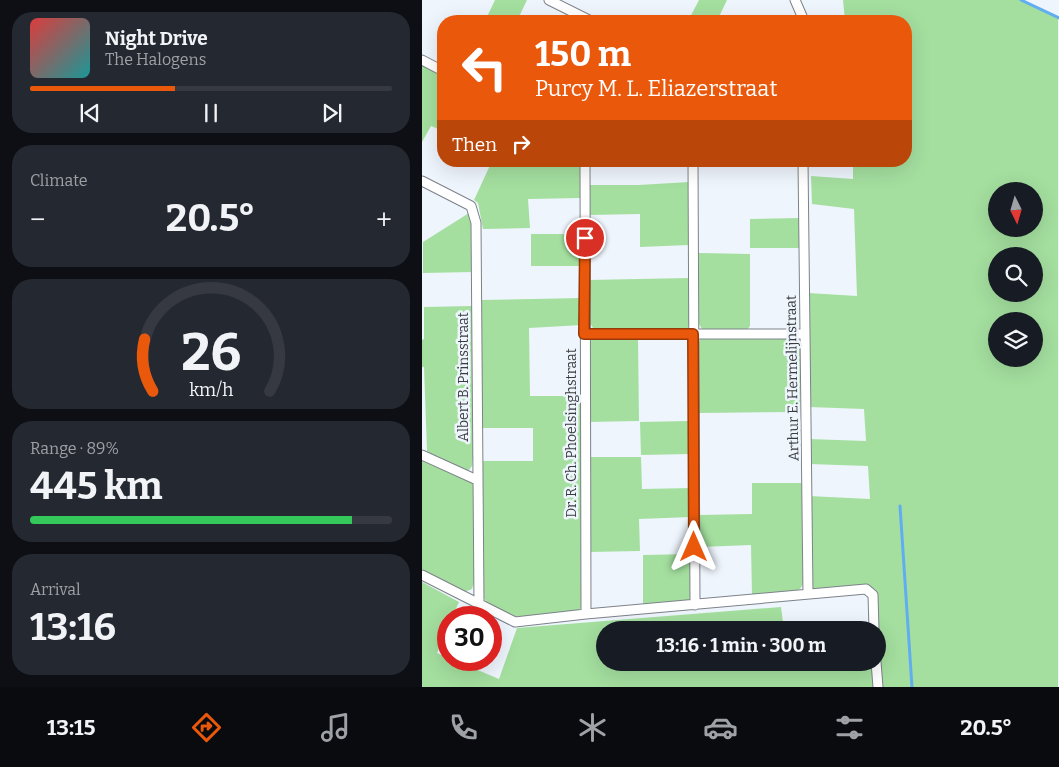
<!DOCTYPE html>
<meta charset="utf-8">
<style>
:root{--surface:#171b24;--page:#242831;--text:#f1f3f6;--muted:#9ea1a6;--line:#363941;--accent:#ea580c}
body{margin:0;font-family:Bitter,serif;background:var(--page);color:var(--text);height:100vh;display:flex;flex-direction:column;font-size:19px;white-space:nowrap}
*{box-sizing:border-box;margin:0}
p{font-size:16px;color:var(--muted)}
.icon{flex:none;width:28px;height:28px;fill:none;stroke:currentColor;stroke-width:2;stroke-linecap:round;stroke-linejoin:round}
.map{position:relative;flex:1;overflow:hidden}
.panel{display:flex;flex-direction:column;gap:12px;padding:12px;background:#0d0f14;width:422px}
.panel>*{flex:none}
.banner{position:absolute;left:15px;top:15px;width:475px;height:152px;border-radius:20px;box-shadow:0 5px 20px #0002;background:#ea580c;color:#fff;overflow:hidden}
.needle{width:32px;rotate:175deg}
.controls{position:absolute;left:566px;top:182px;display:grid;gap:10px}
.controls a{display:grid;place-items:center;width:55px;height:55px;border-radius:50%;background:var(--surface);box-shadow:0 5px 20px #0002;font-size:25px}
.speed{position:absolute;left:15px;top:606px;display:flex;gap:10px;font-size:25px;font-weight:700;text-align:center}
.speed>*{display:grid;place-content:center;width:65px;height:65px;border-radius:50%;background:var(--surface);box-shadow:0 5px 20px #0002;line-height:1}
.speed .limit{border:8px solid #d22;background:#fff;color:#111}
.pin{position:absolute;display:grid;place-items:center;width:42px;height:42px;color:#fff;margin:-21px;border:2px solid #fff;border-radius:50%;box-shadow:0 1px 5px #0007}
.me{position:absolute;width:55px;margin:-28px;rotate:0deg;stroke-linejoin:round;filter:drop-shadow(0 0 4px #0008)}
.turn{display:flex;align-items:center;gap:18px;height:105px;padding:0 15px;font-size:22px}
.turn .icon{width:65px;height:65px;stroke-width:2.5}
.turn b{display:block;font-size:35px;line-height:42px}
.then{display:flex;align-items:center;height:48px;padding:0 15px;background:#0003;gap:10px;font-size:19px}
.big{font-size:38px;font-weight:700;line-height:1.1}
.panel .tile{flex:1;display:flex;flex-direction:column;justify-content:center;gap:8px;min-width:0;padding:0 18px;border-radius:20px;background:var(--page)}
.panel .dial{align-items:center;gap:0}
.dial svg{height:130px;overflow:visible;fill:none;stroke:var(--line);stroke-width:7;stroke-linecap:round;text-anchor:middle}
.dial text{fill:var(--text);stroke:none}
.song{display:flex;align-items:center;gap:15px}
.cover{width:60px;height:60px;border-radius:8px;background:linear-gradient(135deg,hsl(0 70% 55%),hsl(180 70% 35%))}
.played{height:5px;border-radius:2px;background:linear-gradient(90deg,var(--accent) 40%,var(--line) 40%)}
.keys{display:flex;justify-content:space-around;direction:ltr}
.heat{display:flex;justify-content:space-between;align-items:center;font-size:28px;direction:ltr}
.charge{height:8px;border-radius:4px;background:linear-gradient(90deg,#34c759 89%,var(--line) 0)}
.trip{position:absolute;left:174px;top:621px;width:290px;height:50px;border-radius:25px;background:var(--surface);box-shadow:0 5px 20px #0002;font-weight:700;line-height:50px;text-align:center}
.menu{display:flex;height:80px;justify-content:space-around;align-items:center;background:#090b0e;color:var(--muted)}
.menu .icon{width:35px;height:35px}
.menu .selected{color:var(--accent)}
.menu b{font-size:22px;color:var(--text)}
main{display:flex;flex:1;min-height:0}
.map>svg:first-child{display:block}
</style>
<main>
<section class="panel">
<div class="tile">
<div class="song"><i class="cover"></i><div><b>Night Drive</b><p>The Halogens</p></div></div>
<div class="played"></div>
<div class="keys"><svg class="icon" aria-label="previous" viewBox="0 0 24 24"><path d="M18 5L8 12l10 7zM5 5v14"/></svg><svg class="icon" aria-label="pause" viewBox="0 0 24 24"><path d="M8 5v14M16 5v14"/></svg><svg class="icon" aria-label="next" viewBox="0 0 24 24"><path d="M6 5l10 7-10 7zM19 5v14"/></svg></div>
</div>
<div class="tile"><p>Climate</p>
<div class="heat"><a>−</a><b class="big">20.5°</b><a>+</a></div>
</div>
<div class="tile dial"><svg viewBox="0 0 100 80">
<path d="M14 69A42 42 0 1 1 86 69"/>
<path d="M14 69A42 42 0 0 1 9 37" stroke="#ea580c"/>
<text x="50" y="56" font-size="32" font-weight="700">26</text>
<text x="50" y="72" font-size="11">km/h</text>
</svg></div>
<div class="tile"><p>Range · 89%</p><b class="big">445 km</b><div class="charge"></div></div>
<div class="tile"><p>Arrival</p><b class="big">13:16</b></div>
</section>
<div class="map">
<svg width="637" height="687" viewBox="0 0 637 687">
<rect width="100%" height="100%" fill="#eff5fd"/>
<path fill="#a4df9f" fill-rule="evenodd" d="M73 0H105L95 21H63Z
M277 0H305L295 21H266Z
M421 0H599L636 18V687H460L454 590 443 586 392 589 389 587 387 496 448 499 446 466 387 464V439L444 441 442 409 387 407 386 293 435 296 432 209 390 204 389 176 431 179V161H484V21H423ZM575 191H612V229H575ZM575 256H612V294H575ZM575 321H612V359H575Z
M0 64 21 74V131L9 126 0 142Z
M70 161H159L158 198 106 199 108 228 61 229 56 203 52 200Z
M267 182V245L218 247V214L167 215V185H217Z
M47 213 50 218 51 272 1 273V242Z
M377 218V248H328V219Z
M109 234H160V266H109Z
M277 253 328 254V326L325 330 285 331 280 329 277 324Z
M267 278 268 325 264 330 258 332 177 331 171 328 165 318 166 280Z
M159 298 160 325 107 328 108 396H159L161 605 158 609 152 612 104 617 93 616 71 606 63 600 60 593 58 461H111V428H59L58 300Z
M50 306 51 458 50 466 47 470 43 471 12 457 5 451 2 367H0V340L2 339V307Z
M216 337 217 421 166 422 168 342 171 338Z
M284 338H370L377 341 379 345 378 412 276 413 275 349 278 339Z
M267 421 268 454 219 455 218 422Z
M0 457 49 481 51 484 53 579 50 589 45 591H39L0 572Z
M167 457H219L220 489 269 488V517L217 519 218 551 168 552Z
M330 483H380L381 584 378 589 371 592 330 596 329 545 278 547 276 515 330 514Z
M269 554V597L265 602 221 607V555Z
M0 582 37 602 30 617 26 618V627L15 653 26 658V660H32L77 679 95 628 359 607 362 630H182V662L450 663 451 687H0Z"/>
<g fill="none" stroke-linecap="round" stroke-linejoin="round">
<path stroke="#61adf1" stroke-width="3" d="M599 0 637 18
M478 506 490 687"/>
<g stroke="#7d828a" stroke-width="11">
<path id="minor" d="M127 0 169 21
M373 0 380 16V21
M0 60 21 71
M163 161 164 614
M271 161 273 605
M381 161 386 594
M0 181 49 206 54 223 57 603
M162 334H383
M0 455 55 480
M0 575 93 622 164 614 444 589 451 595 452 630
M454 662 456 687"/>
</g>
<use href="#minor" stroke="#fff" stroke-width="9"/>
</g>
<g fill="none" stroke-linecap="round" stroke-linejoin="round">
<g stroke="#983908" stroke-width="12">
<path id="route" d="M163 238 162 334H271L272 547"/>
</g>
<use href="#route" stroke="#ea580c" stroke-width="9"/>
</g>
<g text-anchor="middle" stroke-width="5" stroke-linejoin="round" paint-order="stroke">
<g font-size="14" fill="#383b3e" stroke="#eff5fd">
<text transform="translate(41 377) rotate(-90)" y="5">Albert B. Prinsstraat</text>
<text transform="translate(370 378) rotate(-91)" y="5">Arthur E. Hermelijnstraat</text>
<text transform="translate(149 433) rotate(-90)" y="5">Dr. R. Ch. Phoelsinghstraat</text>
</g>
</g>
</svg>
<div class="controls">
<a><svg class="needle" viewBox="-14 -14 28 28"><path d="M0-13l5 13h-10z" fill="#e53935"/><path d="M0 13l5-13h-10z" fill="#9ea1a6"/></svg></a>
<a><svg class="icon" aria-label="search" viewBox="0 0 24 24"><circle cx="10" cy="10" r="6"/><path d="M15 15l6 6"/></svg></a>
<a><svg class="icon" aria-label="layers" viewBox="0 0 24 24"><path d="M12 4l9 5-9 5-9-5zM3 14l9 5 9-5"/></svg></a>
</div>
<div class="speed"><div class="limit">30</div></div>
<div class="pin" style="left:163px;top:238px;background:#d93025"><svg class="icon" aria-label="arrive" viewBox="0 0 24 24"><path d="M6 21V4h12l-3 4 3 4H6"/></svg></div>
<svg class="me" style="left:272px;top:547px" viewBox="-20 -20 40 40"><path d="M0-17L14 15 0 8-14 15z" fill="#ea580c" stroke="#fff" stroke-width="4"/></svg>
<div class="trip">13:16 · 1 min · 300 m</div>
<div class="banner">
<div class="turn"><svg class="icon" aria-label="left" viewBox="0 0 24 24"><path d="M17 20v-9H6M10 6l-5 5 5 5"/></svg><div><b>150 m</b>Purcy M. L. Eliazerstraat</div></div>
<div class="then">Then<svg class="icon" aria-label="right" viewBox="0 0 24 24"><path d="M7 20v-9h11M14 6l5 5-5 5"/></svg></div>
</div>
</div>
</main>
<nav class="menu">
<b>13:15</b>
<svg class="icon selected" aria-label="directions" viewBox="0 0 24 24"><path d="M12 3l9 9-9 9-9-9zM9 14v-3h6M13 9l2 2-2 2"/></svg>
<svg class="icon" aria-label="music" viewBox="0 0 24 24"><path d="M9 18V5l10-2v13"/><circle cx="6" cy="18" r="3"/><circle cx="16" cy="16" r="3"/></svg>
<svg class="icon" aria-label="phone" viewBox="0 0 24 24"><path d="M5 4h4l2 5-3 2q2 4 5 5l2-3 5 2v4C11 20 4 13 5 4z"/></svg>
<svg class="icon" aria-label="climate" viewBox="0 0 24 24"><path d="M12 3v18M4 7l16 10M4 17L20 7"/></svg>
<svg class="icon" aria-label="car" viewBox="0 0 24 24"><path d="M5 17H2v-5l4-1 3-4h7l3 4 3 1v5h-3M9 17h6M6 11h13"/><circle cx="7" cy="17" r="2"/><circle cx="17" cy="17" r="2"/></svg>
<svg class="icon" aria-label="filters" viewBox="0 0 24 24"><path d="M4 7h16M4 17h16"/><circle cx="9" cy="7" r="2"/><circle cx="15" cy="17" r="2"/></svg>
<b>20.5°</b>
</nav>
